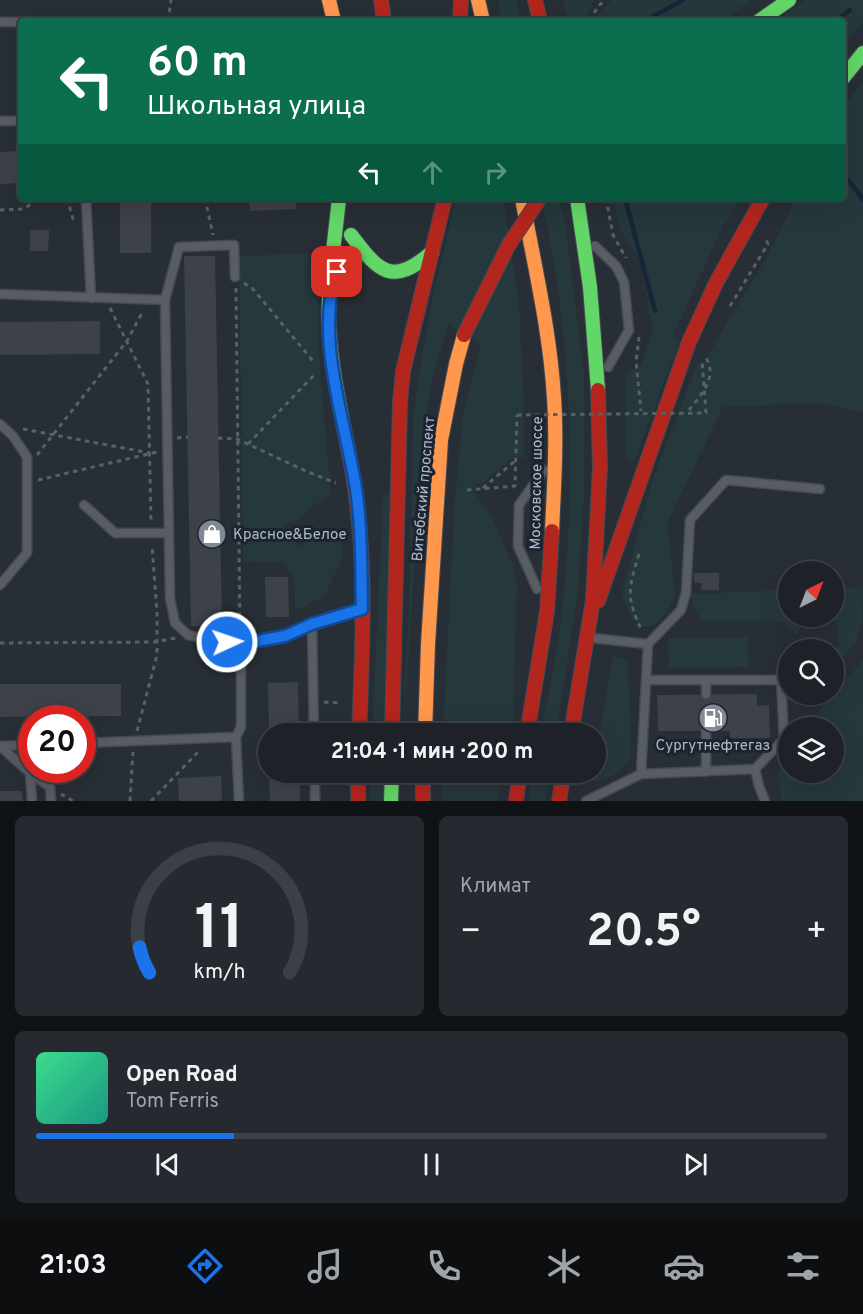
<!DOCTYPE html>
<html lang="ru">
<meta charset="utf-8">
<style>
:root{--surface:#1e2228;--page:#262a30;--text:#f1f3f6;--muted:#a1a4a8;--line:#3c3f45;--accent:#1a73e8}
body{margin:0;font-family:Overpass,sans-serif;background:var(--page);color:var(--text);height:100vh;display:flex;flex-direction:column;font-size:22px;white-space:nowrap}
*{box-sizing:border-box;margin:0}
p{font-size:20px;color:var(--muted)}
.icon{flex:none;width:33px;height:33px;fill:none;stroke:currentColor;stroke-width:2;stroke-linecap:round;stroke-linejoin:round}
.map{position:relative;height:801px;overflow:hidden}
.details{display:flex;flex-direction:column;gap:15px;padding:15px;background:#101316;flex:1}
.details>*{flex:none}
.guide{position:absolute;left:18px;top:18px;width:828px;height:183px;border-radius:6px;box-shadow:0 6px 24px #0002,0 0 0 2px var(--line);background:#0b6e4f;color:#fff;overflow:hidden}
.needle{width:39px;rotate:42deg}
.fabs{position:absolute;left:778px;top:561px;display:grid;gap:12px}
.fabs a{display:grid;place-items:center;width:66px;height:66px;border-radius:50%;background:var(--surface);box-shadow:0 6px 24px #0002,0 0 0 2px var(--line);font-size:30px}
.speed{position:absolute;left:18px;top:705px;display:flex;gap:12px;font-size:30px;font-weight:700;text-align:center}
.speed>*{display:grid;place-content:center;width:78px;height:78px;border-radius:50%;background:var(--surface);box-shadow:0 6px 24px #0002,0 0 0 2px var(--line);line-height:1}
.speed .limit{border:9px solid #d22;background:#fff;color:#111}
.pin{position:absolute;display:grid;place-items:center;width:51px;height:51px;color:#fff;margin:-26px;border-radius:12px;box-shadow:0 3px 9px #0006}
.me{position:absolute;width:66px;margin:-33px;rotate:87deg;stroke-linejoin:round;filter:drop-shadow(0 0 4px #0008)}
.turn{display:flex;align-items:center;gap:21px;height:126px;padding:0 30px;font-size:27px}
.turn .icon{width:78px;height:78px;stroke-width:2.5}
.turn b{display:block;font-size:42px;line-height:51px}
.lanes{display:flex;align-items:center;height:57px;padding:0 30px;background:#0003;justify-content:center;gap:30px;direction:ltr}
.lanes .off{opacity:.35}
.big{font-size:45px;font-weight:700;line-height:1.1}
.details .widget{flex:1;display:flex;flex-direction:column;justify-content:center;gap:9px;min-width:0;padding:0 21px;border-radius:9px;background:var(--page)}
.details .dial{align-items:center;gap:0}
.dial svg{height:156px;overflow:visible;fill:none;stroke:var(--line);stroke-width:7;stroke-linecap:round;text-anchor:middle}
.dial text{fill:var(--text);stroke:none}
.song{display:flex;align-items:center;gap:18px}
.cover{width:72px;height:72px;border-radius:9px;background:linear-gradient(135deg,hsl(150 70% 55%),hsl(170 70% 35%))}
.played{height:6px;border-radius:3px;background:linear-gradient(90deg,var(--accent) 25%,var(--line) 25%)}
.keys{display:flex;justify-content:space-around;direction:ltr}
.heat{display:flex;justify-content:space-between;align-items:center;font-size:33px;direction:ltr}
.details .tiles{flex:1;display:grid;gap:15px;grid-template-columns:1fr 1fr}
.widget:last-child{grid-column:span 2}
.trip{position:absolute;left:258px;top:723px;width:348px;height:60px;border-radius:30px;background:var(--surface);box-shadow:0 6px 24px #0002,0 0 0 2px var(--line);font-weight:700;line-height:60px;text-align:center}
.dock{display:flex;height:96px;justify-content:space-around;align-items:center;background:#0c0e10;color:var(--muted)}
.dock .icon{width:42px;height:42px}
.dock .selected{color:var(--accent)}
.dock b{font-size:27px;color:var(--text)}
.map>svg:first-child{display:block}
</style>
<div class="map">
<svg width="863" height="801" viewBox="0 0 863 801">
<rect width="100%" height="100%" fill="#282e35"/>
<path fill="#25383b" d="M498 0H516L521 21H502Z
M563 0H594L584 21H568Z
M612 0H752L722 21H595L598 15Z
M805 0H863V22L843 47V21H776Z
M863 81V412L817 403 723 407 667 523 675 593C662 637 632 639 622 592L653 478 698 362 706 361C716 338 730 319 743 297 763 265 780 232 796 198H843V108Z
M456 198H503L519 302 524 406V458L513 457 484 482 477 483 473 490 491 516 512 563 517 586 513 717 510 733H443L454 512 463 412 481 344 448 325 431 385 422 449 406 700 404 694 409 606 413 421 420 367 434 291Z
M541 198H559L565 222 584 373V493L578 593 556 733 541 734C547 701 554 668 559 634 578 489 573 341 541 198Z
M613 198H741L723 226 673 336 680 340 634 463 626 459 625 374 641 365 653 331 640 260 621 232Z
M317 253 319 356 331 495 314 505 298 520 283 525 297 546 312 539 324 527 334 530 342 540V558L325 596 295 611V579L284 563 243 561 239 256Z
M383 495H392L385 733 372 734Z
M863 587C863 613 863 642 843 656L838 653V621L800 620 799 635H796L781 621H703L693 608 691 594 789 590V616H834V588Z
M748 637 749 667 669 668 668 638Z
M613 656 623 658 628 664 631 752C625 771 614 776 596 782L591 777 592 773 596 772V754Z
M863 660V801H782C777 783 778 762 789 746V772H834V728L804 727Z
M371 773H384V801H369Z
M442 773H503L497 801H442Z
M534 773H550L545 801H528Z"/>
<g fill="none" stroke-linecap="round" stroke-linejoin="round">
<path stroke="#172538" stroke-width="4.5" d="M645 21 683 0
M836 21 850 10
M843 177 849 181 863 199
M625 198 655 311"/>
</g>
<path fill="#3d4249" d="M21 151V183L0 184V152Z
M120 198H151V253H120Z
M249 198H295L296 209 250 211Z
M30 230H49L48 251H30Z
M184 256H215L222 626H191Z
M100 321V354L0 355V322Z
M694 573H719V590H701L702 583H694Z
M265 577H288L289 617H266Z
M298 682 299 734H269L268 683Z
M0 684H121V716L0 717Z
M757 694V706L769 705 770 738H730V731H658L657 695Z
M269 772H300V801H270Z
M221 776 222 801H179L178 778Z
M0 791H22L23 801H0Z"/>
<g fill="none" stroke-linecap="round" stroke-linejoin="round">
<g stroke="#454a52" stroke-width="11">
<path id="lane" d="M0 22H21
M0 121H21
M86 198 91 298
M595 246 616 266 624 282 629 330 608 367
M235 277 234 245 179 247 165 300 170 598 175 623 188 635 213 641 241 644 285 636 312 624 362 609
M0 294 165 300
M0 424 13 436 27 457V553L0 585
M84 505 115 533H169
M537 589 518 546 519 505 544 470
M312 624 314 734
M592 638 648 644
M706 680V694
M706 731V772
M82 743 236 737
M0 746 30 773 50 787 51 801
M0 746 32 745
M755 769 759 786 765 801
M315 772V801
M30 773 32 801
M641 774 648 644 681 610 686 593 690 520 726 480 820 489
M239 801 236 737 241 727V644
M586 801 641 774 755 769 784 739 781 680H646"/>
</g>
<g stroke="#454a52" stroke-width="16">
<path id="fast" d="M759 21 789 0
M843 78 863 53
M339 198C335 241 327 284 329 326 331 369 341 412 349 454
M577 198 590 287 598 390
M351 235C379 272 392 287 432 252
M391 801 392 772"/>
</g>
<g stroke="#454a52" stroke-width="16">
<path id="slow" d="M329 0 334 21
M478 0 483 21
M522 198C534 264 550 330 554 398 557 442 554 486 552 531
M425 734 428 644 441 440 456 364 464 335"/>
</g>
<g stroke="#454a52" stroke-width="16">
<path id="jam" d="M381 0 384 21
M535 0 540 21
M460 21 461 0
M349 454C368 546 363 640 359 734
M598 601 689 342 716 283 763 198
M392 734 400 402 403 371 445 198
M527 734 547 611 552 531
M571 734 593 600 600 467 598 390
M358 772V801
M423 772V801
M516 801 520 772
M559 801 564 772"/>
</g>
<path stroke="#596066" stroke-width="3" stroke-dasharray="4.5 4.5" stroke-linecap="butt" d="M168 21 171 0
M590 21 598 6 606 0
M67 198 74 222
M205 198 213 235
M606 198 613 235 626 258
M0 210 23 209 41 198
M244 283 253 289 313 361
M236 288 240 633
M730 306 768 244 765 237
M110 308 148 384 151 521
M639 337 636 362 641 411
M689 410C701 395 718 377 706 358
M23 429 150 453
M177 438 188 437
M218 438 237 439 308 472 336 483
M248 444 314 375
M37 455 127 341 143 311
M38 480 157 452
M483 488 516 460
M467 490 515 486 517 415
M639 554C628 590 626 597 642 631
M0 643 156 642 175 638
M324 702 341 703
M137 731 157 655V612L152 545
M61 794 73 801
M130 801 133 752
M151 801 200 750"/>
<use href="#lane" stroke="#585c63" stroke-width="8"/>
<use href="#fast" stroke="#63d668" stroke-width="14"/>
<use href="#slow" stroke="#ff974d" stroke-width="14"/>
<use href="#jam" stroke="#b3261e" stroke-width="14"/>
<g stroke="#454a52" stroke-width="16" stroke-linecap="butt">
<path id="jam-bridge" d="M464 335 508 246 540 198"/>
</g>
<path stroke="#596066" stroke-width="3" stroke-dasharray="4.5 4.5" stroke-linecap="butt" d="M517 415 706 413 702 360"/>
<use href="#jam-bridge" stroke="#b3261e" stroke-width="14"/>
</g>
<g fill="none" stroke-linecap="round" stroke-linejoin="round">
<g stroke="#114b97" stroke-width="15">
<path id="route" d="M227 642 241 644 285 636 312 624 362 609C361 569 362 529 356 489 346 424 314 335 337 272"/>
</g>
<use href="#route" stroke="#1a73e8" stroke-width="10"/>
</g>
<defs>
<g id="shop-disc" transform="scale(1.5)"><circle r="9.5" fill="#818994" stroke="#1b2430"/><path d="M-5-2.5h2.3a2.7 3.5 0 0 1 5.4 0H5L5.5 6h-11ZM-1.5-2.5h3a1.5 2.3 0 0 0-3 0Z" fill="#fff"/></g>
<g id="fuel-disc" transform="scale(1.5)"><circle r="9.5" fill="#818994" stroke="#1b2430"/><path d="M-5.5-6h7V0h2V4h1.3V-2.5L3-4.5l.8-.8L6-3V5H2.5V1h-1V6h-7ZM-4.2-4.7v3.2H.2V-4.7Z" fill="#fff"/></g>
</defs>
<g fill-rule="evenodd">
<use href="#shop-disc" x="212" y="534"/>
<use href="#fuel-disc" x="713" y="718"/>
</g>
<g text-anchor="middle" stroke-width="6" stroke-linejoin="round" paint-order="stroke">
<g font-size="15" fill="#b1bac7" stroke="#1b2430">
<text transform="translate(536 483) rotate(-89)" y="5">Московское шоссе</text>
<text transform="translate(423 489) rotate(-85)" y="5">Витебский проспект</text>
</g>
<g font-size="15" fill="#b1bac7" stroke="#1b2430" text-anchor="start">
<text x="233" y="539">Красное&amp;Белое</text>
<text x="713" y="750" text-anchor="middle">Сургутнефтегаз</text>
</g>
</g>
</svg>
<div class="fabs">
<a><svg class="needle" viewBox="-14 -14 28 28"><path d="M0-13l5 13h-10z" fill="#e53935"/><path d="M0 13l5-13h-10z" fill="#a1a4a8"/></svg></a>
<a><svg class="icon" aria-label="search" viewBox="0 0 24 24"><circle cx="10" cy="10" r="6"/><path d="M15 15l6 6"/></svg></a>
<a><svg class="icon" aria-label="layers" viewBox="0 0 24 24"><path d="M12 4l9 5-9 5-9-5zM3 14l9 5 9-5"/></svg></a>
</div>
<div class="speed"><div class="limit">20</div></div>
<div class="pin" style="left:337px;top:272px;background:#d93025"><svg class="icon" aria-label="arrive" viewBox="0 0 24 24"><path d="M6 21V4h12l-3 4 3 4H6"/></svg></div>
<svg class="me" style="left:227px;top:642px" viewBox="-20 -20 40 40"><circle r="17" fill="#1a73e8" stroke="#fff" stroke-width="3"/><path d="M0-11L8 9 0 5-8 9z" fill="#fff"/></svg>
<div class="trip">21:04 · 1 мин · 200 m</div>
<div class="guide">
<div class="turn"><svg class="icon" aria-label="left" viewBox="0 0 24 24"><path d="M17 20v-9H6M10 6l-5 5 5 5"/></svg><div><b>60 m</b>Школьная улица</div></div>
<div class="lanes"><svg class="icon" aria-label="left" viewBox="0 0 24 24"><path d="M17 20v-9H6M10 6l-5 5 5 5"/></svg><svg class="icon off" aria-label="ahead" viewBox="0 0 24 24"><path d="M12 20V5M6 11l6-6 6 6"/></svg><svg class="icon off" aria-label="right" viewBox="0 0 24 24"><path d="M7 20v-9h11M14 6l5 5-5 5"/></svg></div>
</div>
</div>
<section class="details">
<div class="tiles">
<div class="widget dial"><svg viewBox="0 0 100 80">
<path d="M14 69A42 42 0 1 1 86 69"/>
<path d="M14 69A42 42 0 0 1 9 56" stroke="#1a73e8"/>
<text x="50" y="56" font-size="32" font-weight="700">11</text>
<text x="50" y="72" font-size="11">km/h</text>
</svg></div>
<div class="widget"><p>Климат</p>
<div class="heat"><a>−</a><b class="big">20.5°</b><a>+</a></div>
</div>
<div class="widget">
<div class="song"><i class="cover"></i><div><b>Open Road</b><p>Tom Ferris</p></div></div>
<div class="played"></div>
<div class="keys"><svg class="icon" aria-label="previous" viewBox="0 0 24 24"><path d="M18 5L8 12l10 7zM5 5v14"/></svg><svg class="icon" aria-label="pause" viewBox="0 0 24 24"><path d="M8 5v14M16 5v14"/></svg><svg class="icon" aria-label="next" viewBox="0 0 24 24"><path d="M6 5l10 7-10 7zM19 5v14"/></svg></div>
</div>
</div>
</section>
<nav class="dock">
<b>21:03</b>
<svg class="icon selected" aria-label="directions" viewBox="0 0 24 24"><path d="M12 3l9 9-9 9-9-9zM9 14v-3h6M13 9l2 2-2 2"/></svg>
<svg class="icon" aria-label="music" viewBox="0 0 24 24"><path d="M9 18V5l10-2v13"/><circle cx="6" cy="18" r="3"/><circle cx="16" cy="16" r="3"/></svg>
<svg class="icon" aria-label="phone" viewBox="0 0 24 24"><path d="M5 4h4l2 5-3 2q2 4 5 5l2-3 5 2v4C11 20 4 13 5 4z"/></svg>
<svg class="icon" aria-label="climate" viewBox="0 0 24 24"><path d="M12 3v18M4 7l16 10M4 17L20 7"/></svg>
<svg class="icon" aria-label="car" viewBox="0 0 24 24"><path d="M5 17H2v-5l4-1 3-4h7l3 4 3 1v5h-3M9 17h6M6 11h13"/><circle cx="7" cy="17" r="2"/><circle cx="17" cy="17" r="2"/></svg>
<svg class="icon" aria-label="filters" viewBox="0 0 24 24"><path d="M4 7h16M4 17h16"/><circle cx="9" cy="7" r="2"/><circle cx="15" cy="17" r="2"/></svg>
</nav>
